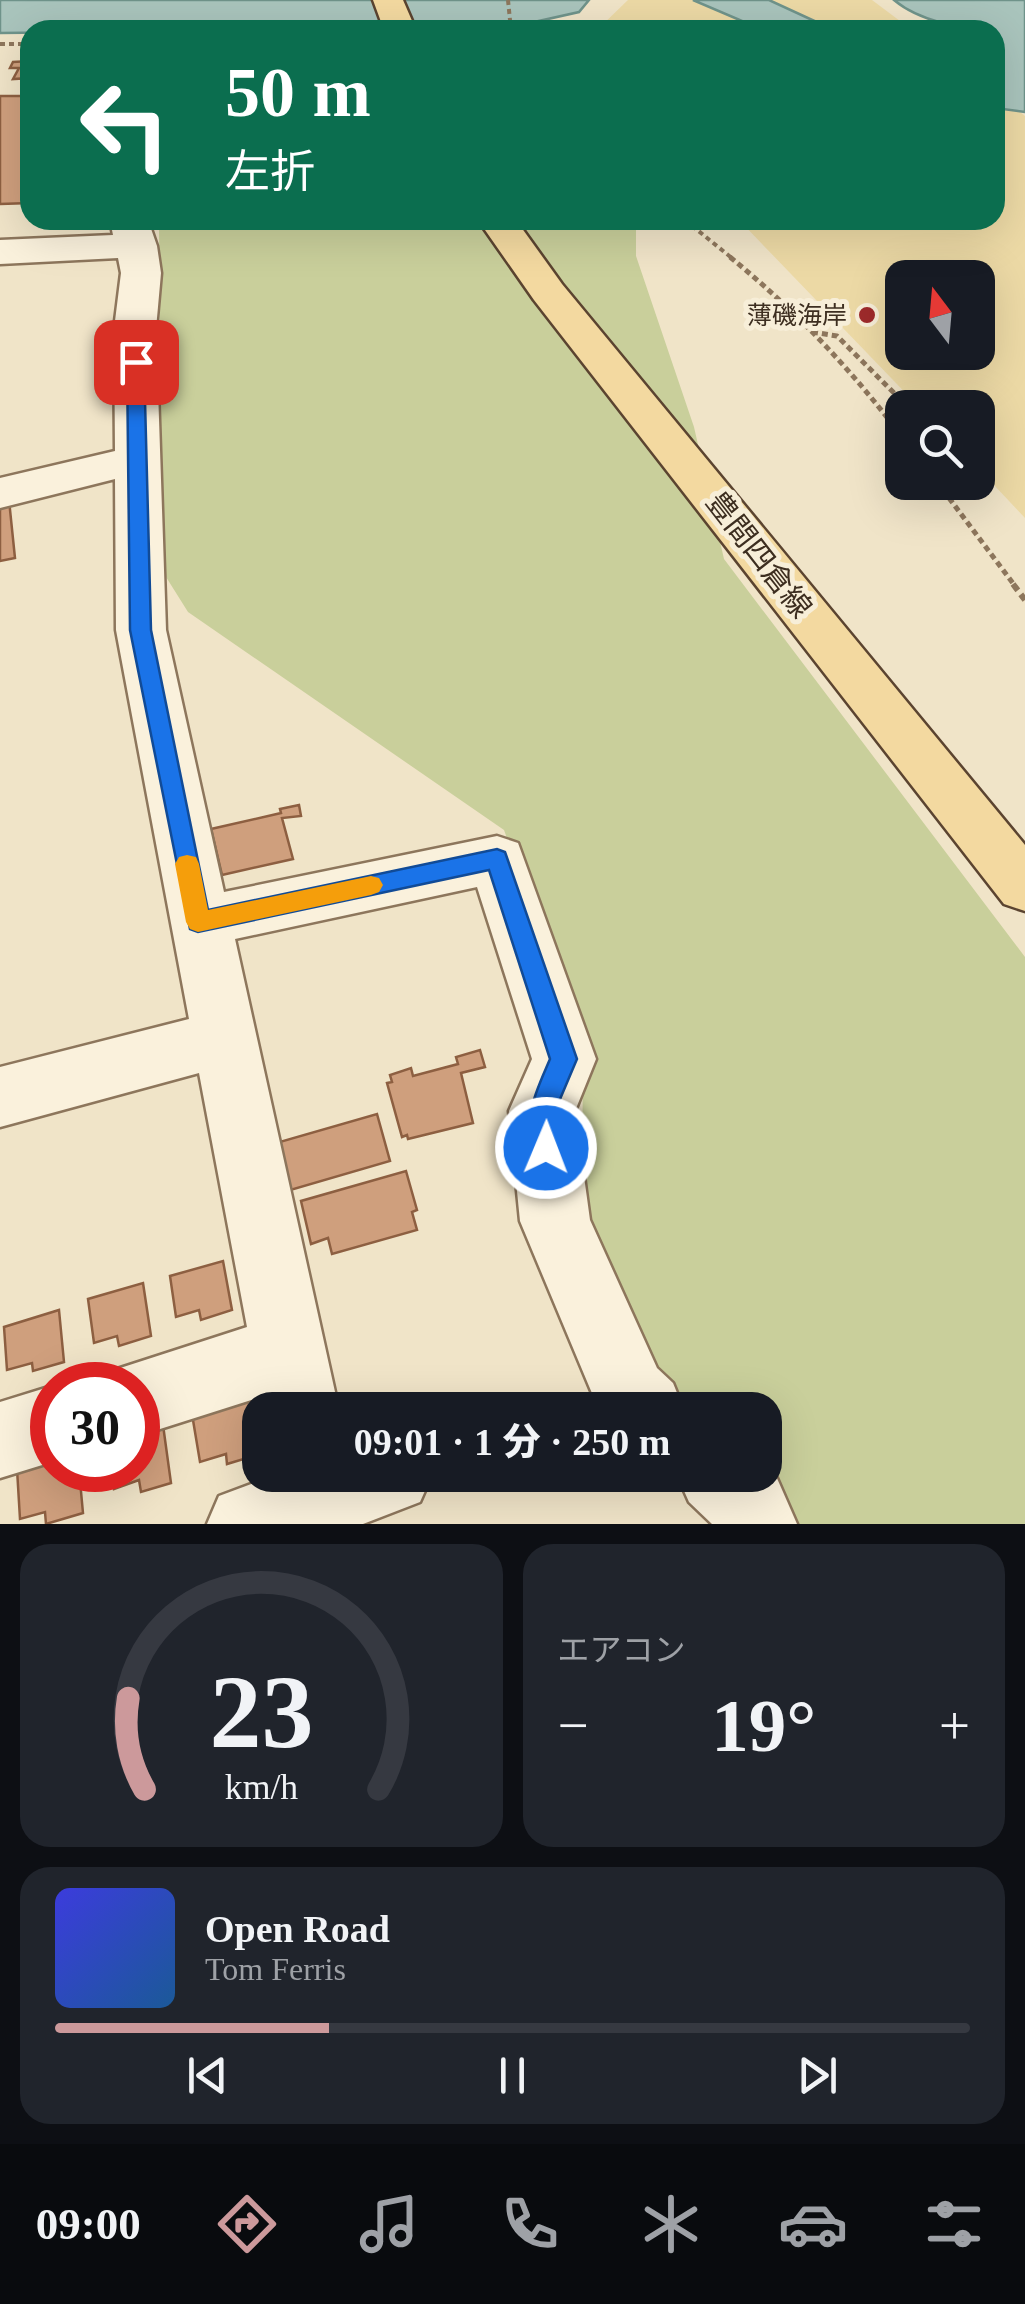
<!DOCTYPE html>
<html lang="ja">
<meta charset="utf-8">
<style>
:root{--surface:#171b24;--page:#20242c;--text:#f1f3f6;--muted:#9ea1a6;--line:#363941;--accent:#cc999b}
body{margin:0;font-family:"Times New Roman","Noto Sans JP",serif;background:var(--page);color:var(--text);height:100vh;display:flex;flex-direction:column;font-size:38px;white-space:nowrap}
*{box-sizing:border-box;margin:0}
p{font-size:32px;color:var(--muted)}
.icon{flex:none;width:55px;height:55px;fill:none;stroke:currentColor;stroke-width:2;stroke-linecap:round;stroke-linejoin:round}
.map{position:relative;height:1524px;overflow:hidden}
.panel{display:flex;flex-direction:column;gap:20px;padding:20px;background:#0d0f14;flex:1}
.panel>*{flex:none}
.hud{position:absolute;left:20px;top:20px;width:985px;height:210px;border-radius:30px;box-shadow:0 10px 40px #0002;background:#0b6e4f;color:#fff;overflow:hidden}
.needle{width:65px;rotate:344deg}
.buttons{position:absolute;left:885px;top:260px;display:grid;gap:20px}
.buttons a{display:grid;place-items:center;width:110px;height:110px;border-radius:20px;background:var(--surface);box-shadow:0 10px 40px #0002;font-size:50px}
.speed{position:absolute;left:30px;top:1362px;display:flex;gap:20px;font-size:50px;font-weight:700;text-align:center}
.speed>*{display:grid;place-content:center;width:130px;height:130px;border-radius:50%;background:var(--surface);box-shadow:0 10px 40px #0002;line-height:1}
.speed .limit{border:15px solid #d22;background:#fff;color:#111}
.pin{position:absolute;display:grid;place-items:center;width:85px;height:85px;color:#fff;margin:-42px;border-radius:20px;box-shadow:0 5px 15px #0006}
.me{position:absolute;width:110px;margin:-55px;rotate:1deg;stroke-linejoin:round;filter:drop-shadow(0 0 8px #0008)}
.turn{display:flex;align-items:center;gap:35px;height:210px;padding:0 40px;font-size:45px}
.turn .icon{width:130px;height:130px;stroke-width:2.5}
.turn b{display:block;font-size:70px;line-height:85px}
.big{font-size:75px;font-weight:800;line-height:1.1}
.panel .tile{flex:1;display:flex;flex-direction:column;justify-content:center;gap:15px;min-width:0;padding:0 35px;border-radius:30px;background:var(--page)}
.panel .dial{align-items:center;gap:0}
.dial svg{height:260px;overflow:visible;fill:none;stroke:var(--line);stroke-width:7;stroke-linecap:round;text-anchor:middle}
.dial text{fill:var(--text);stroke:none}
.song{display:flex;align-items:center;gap:30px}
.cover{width:120px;height:120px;border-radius:15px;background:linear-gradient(135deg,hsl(240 70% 55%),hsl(210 70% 35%))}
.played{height:10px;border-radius:5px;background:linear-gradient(90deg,var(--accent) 30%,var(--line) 30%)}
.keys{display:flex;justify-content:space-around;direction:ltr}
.heat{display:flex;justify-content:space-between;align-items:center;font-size:55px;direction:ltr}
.panel .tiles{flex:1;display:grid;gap:20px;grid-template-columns:1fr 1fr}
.tile:last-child{grid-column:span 2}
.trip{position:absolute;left:242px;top:1392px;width:540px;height:100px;border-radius:30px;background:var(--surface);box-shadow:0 10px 40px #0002;font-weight:800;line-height:100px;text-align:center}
.dock{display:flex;height:160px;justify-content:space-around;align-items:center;background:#090b0e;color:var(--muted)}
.dock .icon{width:70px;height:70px}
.dock .on{color:var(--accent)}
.dock b{font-size:45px;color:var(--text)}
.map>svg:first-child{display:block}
</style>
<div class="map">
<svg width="1025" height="1524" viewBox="0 0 1025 1524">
<rect width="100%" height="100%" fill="#f0e4c8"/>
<path fill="#c9cf9b" d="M159 220H636V256L694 427 724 559 1025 957V1524H784L765 1474V1410H697L657 1372 582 1197 583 1048 504 830 188 612 161 569Z"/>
<path fill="#ecd9a5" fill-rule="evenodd" d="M628 0H872L912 30H597Z
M995 93 1025 116V518L978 468V408L919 407 739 220H995ZM902 278H978V352H902Z"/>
<path fill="#a9c4bc" stroke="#6f938a" stroke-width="2.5" d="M0 0H589L579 12 503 29 450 30 409 22 286 30 0 33Z
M693 0H769L834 30H763Z
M894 0H1025V112L995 108V30C963 30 919 21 894 0Z"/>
<path fill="#cf9f7d" stroke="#8d5f41" stroke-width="2.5" d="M30 61V78L13 79 19 68H10L13 62Z
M0 96H30V203L0 204Z
M9 500 15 558 0 561V502Z
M299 805 301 816 282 818 293 859 222 875 211 829 281 813 280 809Z
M480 1050 485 1067 461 1073 473 1123 408 1139 407 1135 402 1137 387 1083 392 1082 390 1075 411 1068 413 1076 458 1064 456 1057Z
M377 1114 390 1161 287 1191 276 1143Z
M406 1171 417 1210 412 1212 417 1230 332 1254 328 1238 311 1244 301 1201Z
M223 1261 232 1310 201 1320 199 1310 176 1317 170 1276Z
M143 1283 151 1336 119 1346 117 1336 94 1343 88 1299Z
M59 1310 64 1362 33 1371 32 1363 7 1370 4 1327Z
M250 1396 260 1454 227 1464 226 1454 200 1462 192 1414Z
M163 1425 171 1483 141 1492 139 1480 114 1489 112 1470H138V1433Z
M52 1459V1470H79L83 1513 46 1524 45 1512 20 1519 17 1469Z"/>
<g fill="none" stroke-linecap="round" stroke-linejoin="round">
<g stroke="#8d765c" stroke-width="5">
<path id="minor" d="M110 220H148L157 246 161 273 156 329 166 630 224 892 497 836 518 843 596 1059 575 1111 590 1220 657 1368 673 1383 684 1410H599L520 1221 509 1111 532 1059 477 887 235 939 339 1410H263L261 1397 138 1436V1385H106L111 1371 247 1327 199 1073 0 1127V1067L189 1019 116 630 115 479 0 508V478L115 451 114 329 121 273 118 258 0 264V240L113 235Z
M52 1386V1462L0 1478V1402Z
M765 1467 776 1476 797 1524H712L689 1502 677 1475H765Z
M275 1475H432L420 1502 363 1524H207L219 1496Z"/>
</g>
<g stroke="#5b4430" stroke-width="5">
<path id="major" d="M373 0H403L416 30H384Z
M478 220H516L562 284 1025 845V911L1004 904 534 300Z"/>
</g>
<path stroke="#8d765c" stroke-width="4" stroke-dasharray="5 4" stroke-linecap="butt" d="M508 0 511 30
M0 44H30
M685 220 733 259"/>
<path stroke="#8d765c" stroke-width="5" stroke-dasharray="6 4" stroke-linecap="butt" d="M730 257C795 310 852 370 902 437
M812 332 837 336 909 408
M937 482 1015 586"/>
<path stroke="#8d765c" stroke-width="6" stroke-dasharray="8 5" stroke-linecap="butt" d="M1013 584 1025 600"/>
<use href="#minor" fill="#faf1dc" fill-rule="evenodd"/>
<use href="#major" fill="#f3d9a0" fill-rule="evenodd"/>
</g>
<path fill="#1a73e8" stroke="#114b97" stroke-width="2.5" d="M136 357 144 362 151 630 208 910 497 849 505 852 577 1059 555 1111 560 1148 556 1157 546 1160 536 1157C520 1121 536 1092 550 1059L489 870 198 932 190 929 130 630 127 362Z"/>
<path fill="#f59e0b" d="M187 855 196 857 199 864 208 910 371 876 379 878 383 885 379 892 371 895 198 932 190 929 186 922 175 864 179 857Z"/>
<circle fill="#9e2a2b" stroke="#f7eed8" stroke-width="4" cx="867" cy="315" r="10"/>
<g text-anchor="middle" stroke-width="10" stroke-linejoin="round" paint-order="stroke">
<g font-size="25" fill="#3d2e20" stroke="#f7eed8" text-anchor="end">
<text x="847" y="324">薄磯海岸</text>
</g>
<g font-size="30" fill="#3d2e20" stroke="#f7eed8">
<text transform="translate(759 555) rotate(52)" y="10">豊間四倉線</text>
</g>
</g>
</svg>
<div class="buttons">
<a><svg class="needle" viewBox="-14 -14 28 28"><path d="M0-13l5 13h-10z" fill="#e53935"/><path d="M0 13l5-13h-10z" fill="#9ea1a6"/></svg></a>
<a><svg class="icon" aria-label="search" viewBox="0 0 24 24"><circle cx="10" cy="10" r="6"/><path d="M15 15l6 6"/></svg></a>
</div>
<div class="speed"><div class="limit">30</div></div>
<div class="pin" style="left:136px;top:362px;background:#d93025"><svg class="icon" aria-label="arrive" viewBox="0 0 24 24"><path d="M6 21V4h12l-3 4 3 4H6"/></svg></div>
<svg class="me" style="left:546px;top:1148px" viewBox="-20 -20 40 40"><circle r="17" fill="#1a73e8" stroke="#fff" stroke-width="3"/><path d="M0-11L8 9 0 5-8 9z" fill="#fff"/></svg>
<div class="trip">09:01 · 1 分 · 250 m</div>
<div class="hud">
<div class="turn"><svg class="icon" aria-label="left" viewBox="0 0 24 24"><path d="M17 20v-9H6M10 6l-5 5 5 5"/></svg><div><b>50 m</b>左折</div></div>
</div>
</div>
<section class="panel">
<div class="tiles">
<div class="tile dial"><svg viewBox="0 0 100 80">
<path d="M14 69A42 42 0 1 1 86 69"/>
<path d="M14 69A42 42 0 0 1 9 41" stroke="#cc999b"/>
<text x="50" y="56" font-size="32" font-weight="700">23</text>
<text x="50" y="72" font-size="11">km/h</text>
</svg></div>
<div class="tile"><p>エアコン</p>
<div class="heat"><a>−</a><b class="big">19°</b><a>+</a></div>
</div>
<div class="tile">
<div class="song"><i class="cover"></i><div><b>Open Road</b><p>Tom Ferris</p></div></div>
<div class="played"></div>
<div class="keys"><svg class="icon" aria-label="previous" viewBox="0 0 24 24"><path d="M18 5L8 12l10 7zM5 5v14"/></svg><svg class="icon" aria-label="pause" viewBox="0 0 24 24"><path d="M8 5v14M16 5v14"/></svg><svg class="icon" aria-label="next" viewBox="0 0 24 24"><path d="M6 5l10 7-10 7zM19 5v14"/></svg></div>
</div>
</div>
</section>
<nav class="dock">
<b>09:00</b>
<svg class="icon on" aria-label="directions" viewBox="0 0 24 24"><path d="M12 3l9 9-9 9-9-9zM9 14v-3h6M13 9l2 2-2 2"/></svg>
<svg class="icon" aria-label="music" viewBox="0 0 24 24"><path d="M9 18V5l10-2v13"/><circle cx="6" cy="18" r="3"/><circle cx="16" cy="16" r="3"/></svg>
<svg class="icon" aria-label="phone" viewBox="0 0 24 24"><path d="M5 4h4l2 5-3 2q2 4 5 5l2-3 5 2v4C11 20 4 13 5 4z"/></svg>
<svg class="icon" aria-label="climate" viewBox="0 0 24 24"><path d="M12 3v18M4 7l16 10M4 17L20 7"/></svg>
<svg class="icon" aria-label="car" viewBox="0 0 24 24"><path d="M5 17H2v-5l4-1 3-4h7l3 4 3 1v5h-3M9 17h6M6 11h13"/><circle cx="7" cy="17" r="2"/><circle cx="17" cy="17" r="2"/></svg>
<svg class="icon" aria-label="filters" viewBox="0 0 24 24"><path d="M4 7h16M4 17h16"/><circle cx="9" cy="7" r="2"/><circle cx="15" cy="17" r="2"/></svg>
</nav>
